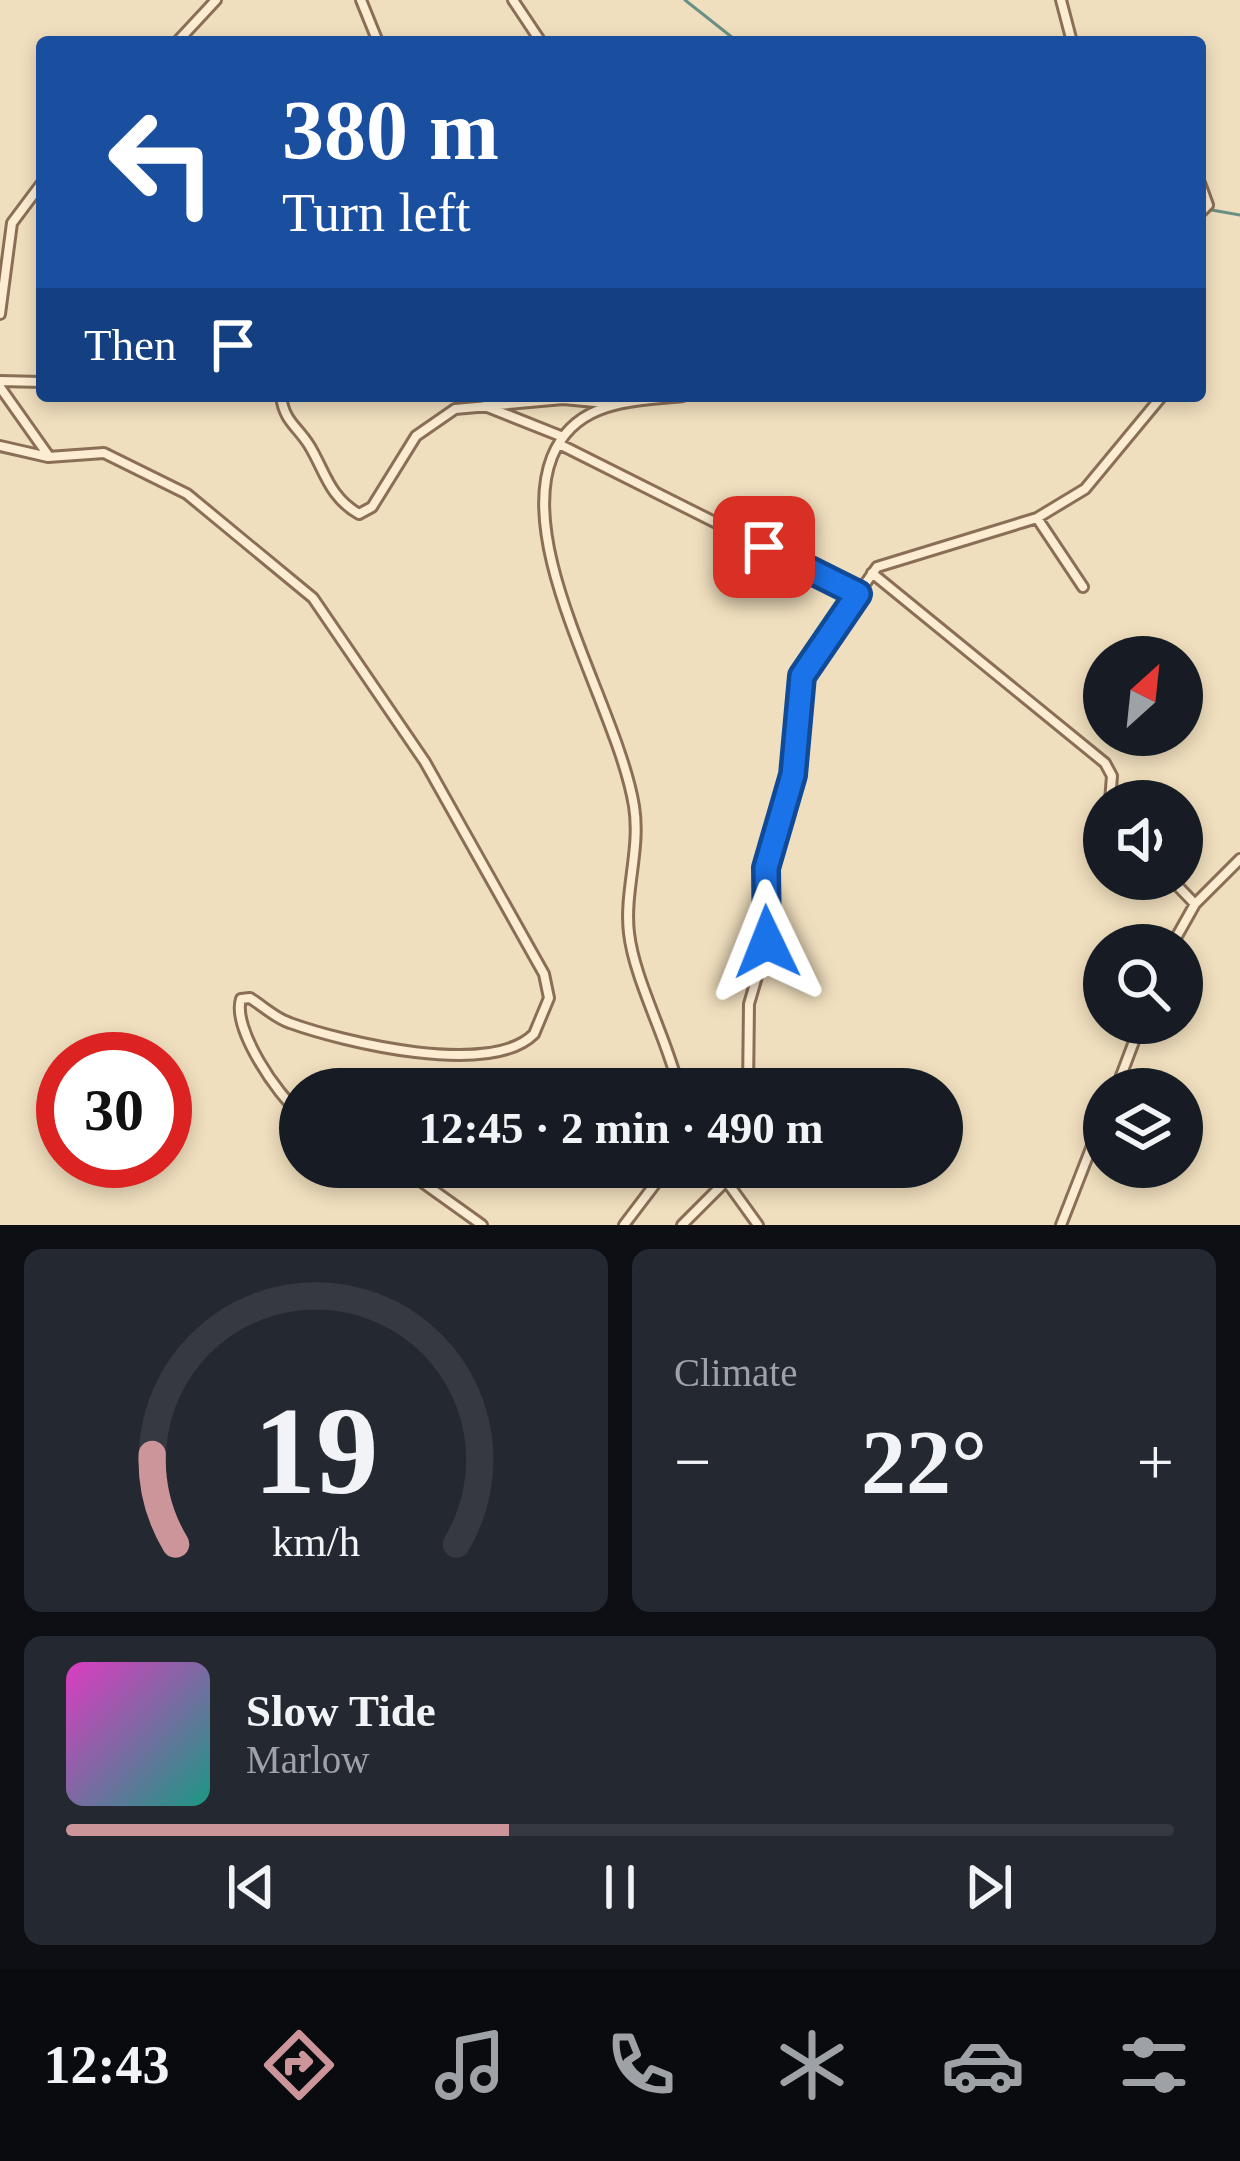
<!DOCTYPE html>
<meta charset="utf-8">
<style>
:root{--surface:#171b24;--page:#242831;--text:#f1f3f6;--muted:#9ea1a6;--line:#363941;--accent:#cb959a}
body{margin:0;font-family:"Times New Roman",serif;background:var(--page);color:var(--text);height:100vh;display:flex;flex-direction:column;font-size:45px;white-space:nowrap}
*{box-sizing:border-box;margin:0}
p{font-size:39px;color:var(--muted)}
.icon{flex:none;width:66px;height:66px;fill:none;stroke:currentColor;stroke-width:2;stroke-linecap:round;stroke-linejoin:round}
.map{position:relative;height:1225px;overflow:hidden}
.panel{display:flex;flex-direction:column;gap:24px;padding:24px;background:#0d0f14;flex:1}
.panel>*{flex:none}
.banner{position:absolute;left:36px;top:36px;width:1170px;height:366px;border-radius:12px;box-shadow:0 6px 18px #0003;background:#1a4fa0;color:#fff;overflow:hidden}
.needle{width:78px;rotate:27deg}
.tools{position:absolute;left:1083px;top:636px;display:grid;gap:24px}
.tools a{display:grid;place-items:center;width:120px;height:120px;border-radius:50%;background:var(--surface);box-shadow:0 6px 18px #0003;font-size:60px}
.speed{position:absolute;left:36px;top:1032px;display:flex;gap:24px;font-size:60px;font-weight:700;text-align:center}
.speed>*{display:grid;place-content:center;width:156px;height:156px;border-radius:50%;background:var(--surface);box-shadow:0 6px 18px #0003;line-height:1}
.speed .limit{border:18px solid #d22;background:#fff;color:#111}
.pin{position:absolute;display:grid;place-items:center;width:102px;height:102px;color:#fff;margin:-51px;border-radius:24px;box-shadow:0 6px 18px #0006}
.me{position:absolute;width:132px;margin:-66px;rotate:358deg;stroke-linejoin:round;filter:drop-shadow(0 0 9px #0008)}
.turn{display:flex;align-items:center;gap:42px;height:252px;padding:0 48px;font-size:54px}
.turn .icon{width:156px;height:156px;stroke-width:2.5}
.turn b{display:block;font-size:84px;line-height:102px}
.then{display:flex;align-items:center;height:114px;padding:0 48px;background:#0003;gap:24px;font-size:45px}
.big{font-size:90px;font-weight:700;line-height:1.1}
.panel .card{flex:1;display:flex;flex-direction:column;justify-content:center;gap:18px;min-width:0;padding:0 42px;border-radius:18px;background:var(--page)}
.panel .dial{align-items:center;gap:0}
.dial svg{height:312px;overflow:visible;fill:none;stroke:var(--line);stroke-width:7;stroke-linecap:round;text-anchor:middle}
.dial text{fill:var(--text);stroke:none}
.song{display:flex;align-items:center;gap:36px}
.cover{width:144px;height:144px;border-radius:18px;background:linear-gradient(135deg,hsl(310 70% 55%),hsl(170 70% 35%))}
.played{height:12px;border-radius:6px;background:linear-gradient(90deg,var(--accent) 40%,var(--line) 40%)}
.keys{display:flex;justify-content:space-around;direction:ltr}
.heat{display:flex;justify-content:space-between;align-items:center;font-size:66px;direction:ltr}
.panel .tiles{flex:1;display:grid;gap:24px;grid-template-columns:1fr 1fr}
.card:last-child{grid-column:span 2}
.trip{position:absolute;left:279px;top:1068px;width:684px;height:120px;border-radius:60px;background:var(--surface);box-shadow:0 6px 18px #0003;font-weight:700;line-height:120px;text-align:center}
.tabs{display:flex;height:192px;justify-content:space-around;align-items:center;background:#090b0e;color:var(--muted)}
.tabs .icon{width:84px;height:84px}
.tabs .current{color:var(--accent)}
.tabs b{font-size:54px;color:var(--text)}
.map>svg:first-child{display:block}
</style>
<div class="map">
<svg width="1240" height="1225" viewBox="0 0 1240 1225">
<rect width="100%" height="100%" fill="#f0dfbe"/>
<g fill="none" stroke-linecap="round" stroke-linejoin="round">
<path stroke="#699084" stroke-width="3" d="M685 0 738 42
M1206 209 1240 215"/>
<g stroke="#8a6f56" stroke-width="14">
<path id="street" d="M361 0 378 42
M513 0 541 42
M1061 0 1072 42
M177 42 216 0
M1200 183 1208 205 1200 213
M0 314 12 223 42 183
M0 381 42 382
M0 387 48 455
M281 396C284 421 297 426 309 445 325 471 329 497 359 514L372 507 416 436 455 409 563 399 606 403
M485 406 563 437
M559 444 858 594
M0 446 48 457 104 453 187 494 313 598 425 762 544 974 549 998 534 1034C490 1078 343 1042 290 1023 275 1018 263 1006 250 998L241 999C232 1028 277 1095 300 1113
M1037 518 1083 587
M872 573 1105 763 1112 776 1110 801
M1171 879 1195 904
M1172 945 1195 904 1240 859
M679 1089C668 1041 634 979 629 933 624 892 641 849 634 806 618 708 515 551 552 457 575 400 630 402 683 396
M748 1089 749 1004 767 942 766 868 793 775 798 697 807 666 877 567 1037 518 1085 489 1162 396
M1116 1089 1141 1023
M401 1167 482 1225
M727 1182 758 1225
M624 1225 668 1167
M682 1225 740 1167
M1061 1225 1104 1115"/>
</g>
<use href="#street" stroke="#fbecd2" stroke-width="8"/>
</g>
<g fill="none" stroke-linecap="round" stroke-linejoin="round">
<g stroke="#114b97" stroke-width="30">
<path id="route" d="M764 547 858 594 802 676 793 775 766 868 767 942"/>
</g>
<use href="#route" stroke="#1a73e8" stroke-width="21"/>
</g>
</svg>
<div class="tools">
<a><svg class="needle" viewBox="-14 -14 28 28"><path d="M0-13l5 13h-10z" fill="#e53935"/><path d="M0 13l5-13h-10z" fill="#9ea1a6"/></svg></a>
<a><svg class="icon" aria-label="sound" viewBox="0 0 24 24"><path d="M4 9h4l5-4v14l-5-4H4zM17 9q2 3 0 6"/></svg></a>
<a><svg class="icon" aria-label="search" viewBox="0 0 24 24"><circle cx="10" cy="10" r="6"/><path d="M15 15l6 6"/></svg></a>
<a><svg class="icon" aria-label="layers" viewBox="0 0 24 24"><path d="M12 4l9 5-9 5-9-5zM3 14l9 5 9-5"/></svg></a>
</div>
<div class="speed"><div class="limit">30</div></div>
<div class="pin" style="left:764px;top:547px;background:#d93025"><svg class="icon" aria-label="arrive" viewBox="0 0 24 24"><path d="M6 21V4h12l-3 4 3 4H6"/></svg></div>
<svg class="me" style="left:767px;top:942px" viewBox="-20 -20 40 40"><path d="M0-17L14 15 0 8-14 15z" fill="#1a73e8" stroke="#fff" stroke-width="4"/></svg>
<div class="trip">12:45 · 2 min · 490 m</div>
<div class="banner">
<div class="turn"><svg class="icon" aria-label="left" viewBox="0 0 24 24"><path d="M17 20v-9H6M10 6l-5 5 5 5"/></svg><div><b>380 m</b>Turn left</div></div>
<div class="then">Then<svg class="icon" aria-label="arrive" viewBox="0 0 24 24"><path d="M6 21V4h12l-3 4 3 4H6"/></svg></div>
</div>
</div>
<section class="panel">
<div class="tiles">
<div class="card dial"><svg viewBox="0 0 100 80">
<path d="M14 69A42 42 0 1 1 86 69"/>
<path d="M14 69A42 42 0 0 1 8 46" stroke="#cb959a"/>
<text x="50" y="56" font-size="32" font-weight="700">19</text>
<text x="50" y="72" font-size="11">km/h</text>
</svg></div>
<div class="card"><p>Climate</p>
<div class="heat"><a>−</a><b class="big">22°</b><a>+</a></div>
</div>
<div class="card">
<div class="song"><i class="cover"></i><div><b>Slow Tide</b><p>Marlow</p></div></div>
<div class="played"></div>
<div class="keys"><svg class="icon" aria-label="previous" viewBox="0 0 24 24"><path d="M18 5L8 12l10 7zM5 5v14"/></svg><svg class="icon" aria-label="pause" viewBox="0 0 24 24"><path d="M8 5v14M16 5v14"/></svg><svg class="icon" aria-label="next" viewBox="0 0 24 24"><path d="M6 5l10 7-10 7zM19 5v14"/></svg></div>
</div>
</div>
</section>
<nav class="tabs">
<b>12:43</b>
<svg class="icon current" aria-label="directions" viewBox="0 0 24 24"><path d="M12 3l9 9-9 9-9-9zM9 14v-3h6M13 9l2 2-2 2"/></svg>
<svg class="icon" aria-label="music" viewBox="0 0 24 24"><path d="M9 18V5l10-2v13"/><circle cx="6" cy="18" r="3"/><circle cx="16" cy="16" r="3"/></svg>
<svg class="icon" aria-label="phone" viewBox="0 0 24 24"><path d="M5 4h4l2 5-3 2q2 4 5 5l2-3 5 2v4C11 20 4 13 5 4z"/></svg>
<svg class="icon" aria-label="climate" viewBox="0 0 24 24"><path d="M12 3v18M4 7l16 10M4 17L20 7"/></svg>
<svg class="icon" aria-label="car" viewBox="0 0 24 24"><path d="M5 17H2v-5l4-1 3-4h7l3 4 3 1v5h-3M9 17h6M6 11h13"/><circle cx="7" cy="17" r="2"/><circle cx="17" cy="17" r="2"/></svg>
<svg class="icon" aria-label="filters" viewBox="0 0 24 24"><path d="M4 7h16M4 17h16"/><circle cx="9" cy="7" r="2"/><circle cx="15" cy="17" r="2"/></svg>
</nav>
